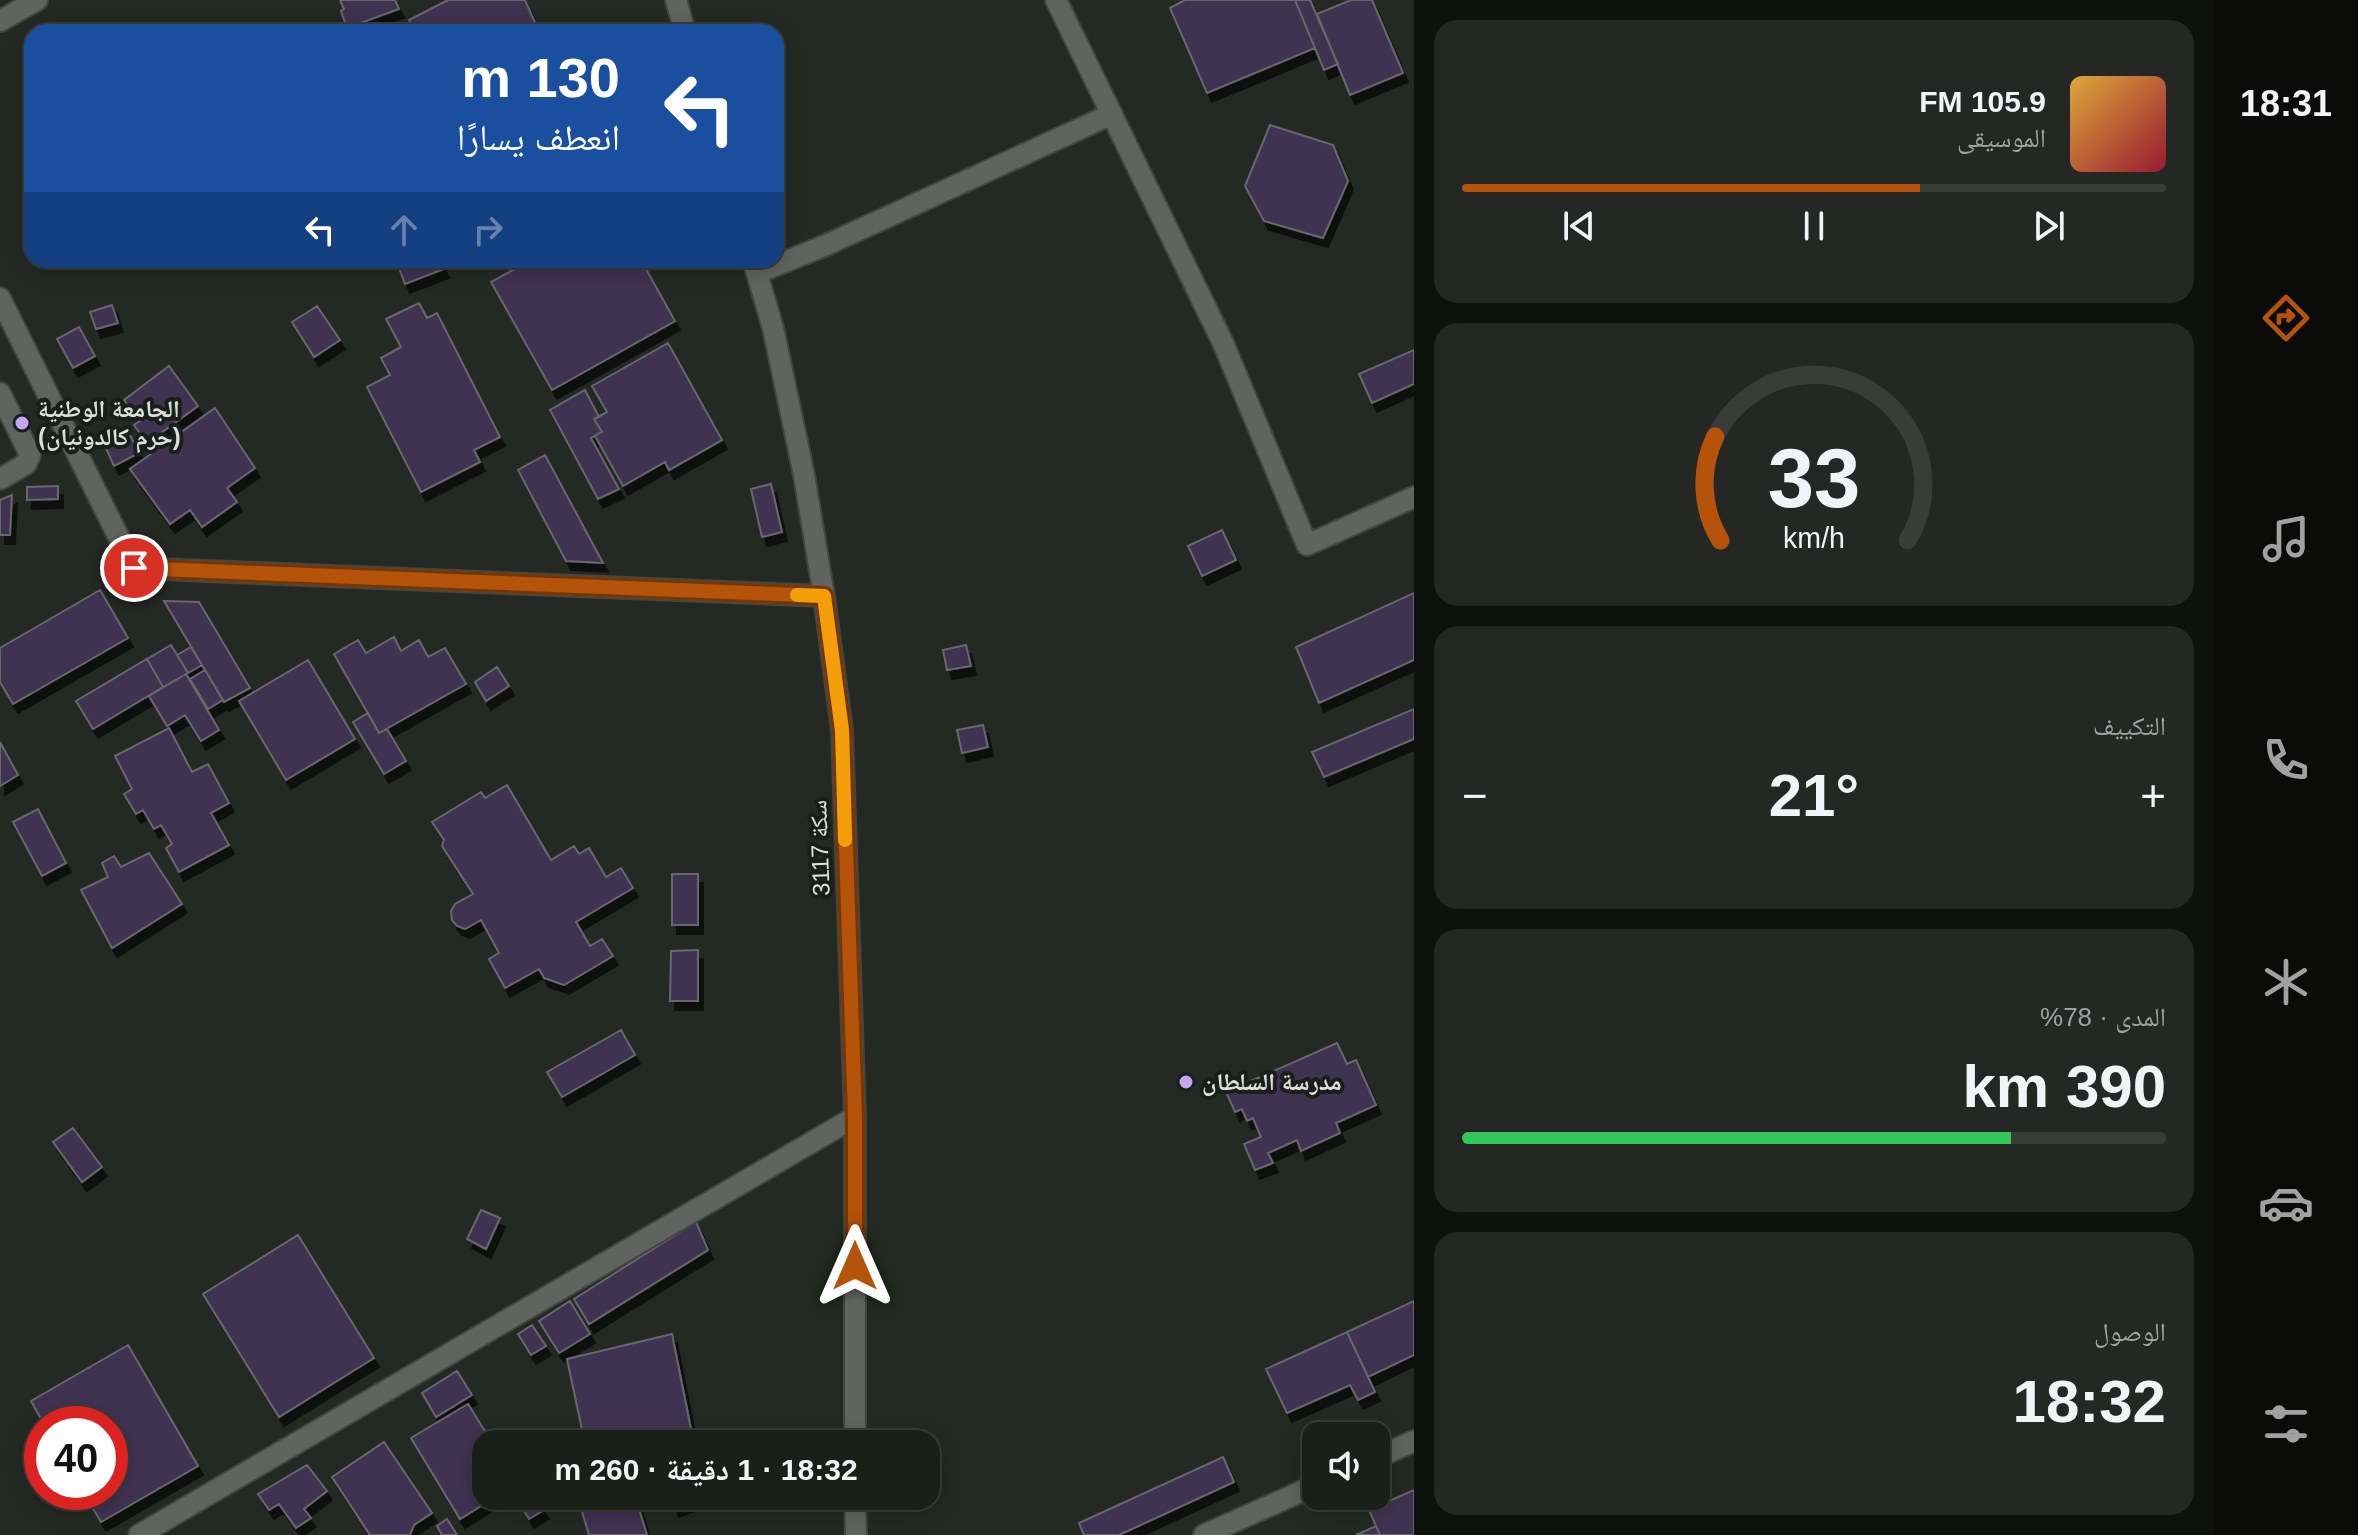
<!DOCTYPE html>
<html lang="ar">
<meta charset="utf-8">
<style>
:root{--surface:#1b1f1a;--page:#242723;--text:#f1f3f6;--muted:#a0a2a2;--line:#393d39;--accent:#b45309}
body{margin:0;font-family:Helvetica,"Noto Naskh Arabic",sans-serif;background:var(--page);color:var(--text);direction:rtl;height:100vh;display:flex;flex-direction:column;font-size:30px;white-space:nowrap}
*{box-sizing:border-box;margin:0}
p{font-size:26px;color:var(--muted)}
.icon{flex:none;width:44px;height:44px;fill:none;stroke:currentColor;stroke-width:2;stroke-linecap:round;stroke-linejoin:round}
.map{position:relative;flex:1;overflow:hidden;direction:ltr}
.panel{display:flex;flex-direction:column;gap:20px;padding:20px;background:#0f110e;width:800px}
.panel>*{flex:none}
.hud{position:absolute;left:24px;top:24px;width:760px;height:244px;border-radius:24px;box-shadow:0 4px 20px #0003,0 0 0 2px var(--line);direction:rtl;background:#1a4fa0;color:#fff;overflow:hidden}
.controls{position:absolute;left:1302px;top:1422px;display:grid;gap:16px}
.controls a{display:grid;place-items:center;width:88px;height:88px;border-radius:16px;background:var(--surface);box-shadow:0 4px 20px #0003,0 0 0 2px var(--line);font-size:40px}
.speed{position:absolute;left:24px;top:1406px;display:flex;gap:16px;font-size:40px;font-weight:700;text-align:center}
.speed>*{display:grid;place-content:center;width:104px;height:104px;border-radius:50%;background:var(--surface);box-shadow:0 4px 20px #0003,0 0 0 2px var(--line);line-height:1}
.speed .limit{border:12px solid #d22;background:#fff;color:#111}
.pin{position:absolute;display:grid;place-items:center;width:68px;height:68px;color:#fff;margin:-34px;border:4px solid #fff;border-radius:50%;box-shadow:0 2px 8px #0007}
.me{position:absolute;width:88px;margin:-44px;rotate:0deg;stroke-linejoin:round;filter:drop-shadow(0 0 6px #0008)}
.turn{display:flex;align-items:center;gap:28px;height:168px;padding:0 32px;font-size:36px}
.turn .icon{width:104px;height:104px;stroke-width:2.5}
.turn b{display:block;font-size:56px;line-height:68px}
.lanes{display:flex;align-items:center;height:76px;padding:0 32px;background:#0003;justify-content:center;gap:40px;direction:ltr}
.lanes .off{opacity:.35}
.big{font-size:60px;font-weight:800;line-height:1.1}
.panel .tile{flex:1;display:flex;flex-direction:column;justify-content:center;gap:12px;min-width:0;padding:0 28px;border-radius:24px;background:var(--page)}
.panel .dial{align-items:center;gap:0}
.dial svg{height:208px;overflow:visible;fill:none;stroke:var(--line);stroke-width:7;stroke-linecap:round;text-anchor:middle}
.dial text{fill:var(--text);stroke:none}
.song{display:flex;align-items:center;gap:24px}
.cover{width:96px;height:96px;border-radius:12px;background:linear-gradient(135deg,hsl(40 70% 55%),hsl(350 70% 35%))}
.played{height:8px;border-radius:4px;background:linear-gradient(90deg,var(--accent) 65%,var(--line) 65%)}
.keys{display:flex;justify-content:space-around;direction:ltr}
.heat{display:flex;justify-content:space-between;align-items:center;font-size:44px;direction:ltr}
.charge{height:12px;border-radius:6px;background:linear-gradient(90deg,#34c759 78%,var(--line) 0)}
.trip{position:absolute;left:472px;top:1430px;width:468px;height:80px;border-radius:24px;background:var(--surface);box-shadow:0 4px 20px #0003,0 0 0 2px var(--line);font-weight:800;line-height:80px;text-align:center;direction:rtl}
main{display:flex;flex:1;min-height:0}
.menu{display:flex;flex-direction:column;width:144px;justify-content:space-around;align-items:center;background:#0b0c0a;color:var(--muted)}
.menu .icon{width:56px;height:56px}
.menu .selected{color:var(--accent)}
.menu b{font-size:36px;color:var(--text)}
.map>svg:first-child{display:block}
</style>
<main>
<nav class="menu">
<b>18:31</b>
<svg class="icon selected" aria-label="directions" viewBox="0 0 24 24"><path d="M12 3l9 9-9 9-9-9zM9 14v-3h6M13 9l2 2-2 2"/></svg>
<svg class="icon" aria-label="music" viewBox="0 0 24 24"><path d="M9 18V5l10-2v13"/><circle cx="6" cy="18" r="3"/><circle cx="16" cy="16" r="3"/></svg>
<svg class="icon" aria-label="phone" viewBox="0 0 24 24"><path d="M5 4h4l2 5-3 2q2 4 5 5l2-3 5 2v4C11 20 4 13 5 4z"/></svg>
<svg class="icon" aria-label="climate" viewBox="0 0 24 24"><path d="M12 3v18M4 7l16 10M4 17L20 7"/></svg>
<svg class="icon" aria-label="car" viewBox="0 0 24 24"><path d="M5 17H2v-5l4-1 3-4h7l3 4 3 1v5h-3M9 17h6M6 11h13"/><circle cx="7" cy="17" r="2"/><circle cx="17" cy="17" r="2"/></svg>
<svg class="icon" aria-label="filters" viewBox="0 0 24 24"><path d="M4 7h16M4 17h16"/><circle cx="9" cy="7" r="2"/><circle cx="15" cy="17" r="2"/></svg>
</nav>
<section class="panel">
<div class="tile">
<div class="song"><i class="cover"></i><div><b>105.9 FM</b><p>الموسيقى</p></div></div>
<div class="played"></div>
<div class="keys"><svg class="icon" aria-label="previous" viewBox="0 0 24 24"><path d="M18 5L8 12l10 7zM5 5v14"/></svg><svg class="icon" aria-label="pause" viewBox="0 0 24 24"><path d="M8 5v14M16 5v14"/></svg><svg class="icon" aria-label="next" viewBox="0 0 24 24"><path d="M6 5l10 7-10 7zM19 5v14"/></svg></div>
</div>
<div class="tile dial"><svg viewBox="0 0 100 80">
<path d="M14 69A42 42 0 1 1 86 69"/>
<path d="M14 69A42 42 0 0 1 12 29" stroke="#b45309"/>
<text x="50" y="56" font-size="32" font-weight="700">33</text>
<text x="50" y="72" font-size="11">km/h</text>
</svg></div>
<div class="tile"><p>التكييف</p>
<div class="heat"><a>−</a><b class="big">21°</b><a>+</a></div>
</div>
<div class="tile"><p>المدى · 78%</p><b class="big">390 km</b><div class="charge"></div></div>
<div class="tile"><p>الوصول</p><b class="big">18:32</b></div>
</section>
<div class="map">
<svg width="1414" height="1535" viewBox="0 0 1414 1535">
<defs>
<filter id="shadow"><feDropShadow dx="5" dy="9" stdDeviation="0" flood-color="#0009"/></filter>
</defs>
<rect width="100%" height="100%" fill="#242923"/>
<path fill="#3f3251" stroke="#69666d" stroke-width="2" filter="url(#shadow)" d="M340 0H395L399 9 347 28 341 11 344 9Z
M448 0H525L539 32H415L409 20Z
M1185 0H1295L1315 48 1207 93 1170 8Z
M1295 0H1310L1338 64 1324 70Z
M1351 0H1372L1403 73 1350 95 1317 14Z
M1270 125 1333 145 1348 181 1323 238 1264 221 1245 186Z
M420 260H440L444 269 405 284 399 268Z
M531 260H641L675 321 552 390 491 282Z
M419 303 427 318 437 313 500 437 474 450 480 462 421 492 367 387 390 375 381 358 401 347 386 319Z
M112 305 118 323 96 329 90 312Z
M317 306 340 340 314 357 292 322Z
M79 327 95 356 73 368 57 339Z
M668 343 722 440 669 470 665 462 623 486 595 436 602 432 594 419 607 412 592 386Z
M1414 350V384L1372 403 1359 374Z
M169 366 198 406 147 443 134 425 140 421 124 400Z
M585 390 599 417 594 419 602 432 591 438 619 489 598 499 550 410Z
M215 408 255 468 227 488 237 502 202 527 190 510 170 524 130 469Z
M128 431 139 453 114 466 104 444Z
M545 455 603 563 566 561 518 470Z
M771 484 782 532 762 537 751 489Z
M58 486V499L27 500V487Z
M12 495 10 535H0V500Z
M1222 530 1236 560 1202 576 1188 546Z
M100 590 128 638 13 704 0 682V648Z
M1414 593V660L1319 703 1296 647Z
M164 601 199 602 250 688 224 702Z
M394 637 401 651 419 640 428 657 445 648 466 684 379 733 334 654 358 640 366 653Z
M171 645 188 673 163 687 147 659Z
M966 645 971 666 947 670 943 650Z
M191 647 202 665 188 673 177 655Z
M147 659 163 687 93 729 76 701Z
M308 660 355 739 286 780 239 701Z
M497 667 509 686 486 701 475 682Z
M205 670 223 700 208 709 190 679Z
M186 674 219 730 201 741 185 715 167 726 149 696Z
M1414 709V739L1324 777 1312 752Z
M368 713 379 733 387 729 406 761 384 774 353 722Z
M983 725 988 747 962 753 957 730Z
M169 728 192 772 208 764 229 803 211 813 229 845 179 872 166 848 172 844 161 825 154 829 143 810 136 814 124 794 132 789 115 756Z
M0 742 18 775 0 786Z
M507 785 551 860 574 846 579 854 589 848 606 877 621 868 633 888 576 922 590 946 602 939 613 956 564 985 544 978 539 969 505 988 489 959 499 953 481 920 465 929 457 926 452 920 451 911 455 904 473 894 442 846 444 840 432 822 481 792 485 798Z
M38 809 66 863 42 876 13 822Z
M149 853 182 904 112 948 81 890 108 877 102 863 114 856 121 867Z
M672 874H698V925H672Z
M698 950V1001H670L671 951Z
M621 1030 635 1055 562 1097 547 1072Z
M1337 1043 1347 1064 1356 1060 1376 1105 1336 1123 1340 1133 1301 1151 1297 1140 1268 1153 1273 1163 1255 1170 1244 1144 1261 1137 1253 1118 1247 1121 1242 1109 1235 1112 1226 1092Z
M73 1128 102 1167 82 1182 53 1142Z
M481 1210 500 1218 486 1249 467 1239Z
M696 1222 708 1250 589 1324 574 1299Z
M298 1235 374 1358 279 1417 203 1294Z
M570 1301 590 1334 559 1353 539 1321Z
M1414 1301V1355L1368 1377 1347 1332Z
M532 1325 546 1346 531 1355 518 1334Z
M1347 1332 1375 1392 1358 1400 1350 1385 1287 1413 1266 1369Z
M672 1334 691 1429 617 1444H585L567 1359Z
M128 1345 198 1466 101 1522 83 1492H110V1424H44L31 1401Z
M457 1371 472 1395 436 1417 422 1393Z
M468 1404 493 1444H486V1496H497L460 1519 411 1438Z
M384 1442 432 1513 414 1525 410 1535H370L332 1477Z
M1223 1457 1234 1482 1119 1535H1084L1079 1523Z
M307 1465 327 1491 304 1509 311 1518 296 1528 279 1504 269 1510 258 1494Z
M1414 1490V1535H1380L1369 1510Z
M515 1496H535L544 1510 529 1519Z
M621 1496H635L647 1535H589L581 1508Z
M670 1496H707L674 1508Z
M447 1519 454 1530 457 1535H442L437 1526Z
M1376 1526 1380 1535H1356Z"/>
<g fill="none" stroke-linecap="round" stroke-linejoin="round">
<g stroke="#414641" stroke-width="24">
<path id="minor" d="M676 0 685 32
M1056 0 1224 345 1307 545 1414 497
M0 21 37 0
M753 260 773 328 804 475 824 596 842 730 855 1117V1444
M757 273 824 246 1112 114
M0 298 134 568 824 596
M0 393 30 455 26 464 0 479
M1376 1458 1414 1441
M855 1496 856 1535
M139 1535 855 1117
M1204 1535 1316 1485"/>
</g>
<use href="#minor" stroke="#616360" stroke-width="20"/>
</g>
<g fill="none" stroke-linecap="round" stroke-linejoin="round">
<g stroke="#753606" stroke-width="20">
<path id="route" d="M134 568 824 596 842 730 855 1117V1266"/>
</g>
<use href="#route" stroke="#b45309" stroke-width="14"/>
<path stroke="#f59e0b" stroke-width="14" d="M797 595 824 596 842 730 845 840"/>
</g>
<g fill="#c5a6f0" stroke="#1b1f1a" stroke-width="3">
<circle cx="22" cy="423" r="8"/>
<circle cx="1186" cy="1082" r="8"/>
</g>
<g text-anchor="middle" stroke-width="8" stroke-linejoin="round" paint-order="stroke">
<g font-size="24" font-weight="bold" fill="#dcdfdc" stroke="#1b1f1a" text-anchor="start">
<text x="38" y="417">الجامعة الوطنية<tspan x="38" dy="28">(حرم كالدونيان)</tspan></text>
<text x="1202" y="1090">مدرسة السلطان</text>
</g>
<g font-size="24" fill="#dcdfdc" stroke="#1b1f1a">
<text transform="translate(820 848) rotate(-92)" y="8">سكة 3117</text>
</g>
</g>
</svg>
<div class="controls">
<a><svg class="icon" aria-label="sound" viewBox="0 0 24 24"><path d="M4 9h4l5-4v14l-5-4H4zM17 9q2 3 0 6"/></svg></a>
</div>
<div class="speed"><div class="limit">40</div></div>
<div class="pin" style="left:134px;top:568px;background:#d93025"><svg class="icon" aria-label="arrive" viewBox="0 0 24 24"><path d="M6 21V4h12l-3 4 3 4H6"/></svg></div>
<svg class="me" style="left:855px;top:1266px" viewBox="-20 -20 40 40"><path d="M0-17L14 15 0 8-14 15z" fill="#b45309" stroke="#fff" stroke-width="4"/></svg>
<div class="trip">18:32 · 1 دقيقة · 260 m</div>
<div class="hud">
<div class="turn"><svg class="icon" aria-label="left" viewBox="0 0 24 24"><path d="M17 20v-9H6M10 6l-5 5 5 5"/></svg><div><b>130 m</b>انعطف يسارًا</div></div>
<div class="lanes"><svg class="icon" aria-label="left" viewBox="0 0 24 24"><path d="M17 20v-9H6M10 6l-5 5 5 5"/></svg><svg class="icon off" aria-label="ahead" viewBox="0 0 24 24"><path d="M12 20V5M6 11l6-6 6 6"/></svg><svg class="icon off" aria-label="right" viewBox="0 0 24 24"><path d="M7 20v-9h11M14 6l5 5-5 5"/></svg></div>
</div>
</div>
</main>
